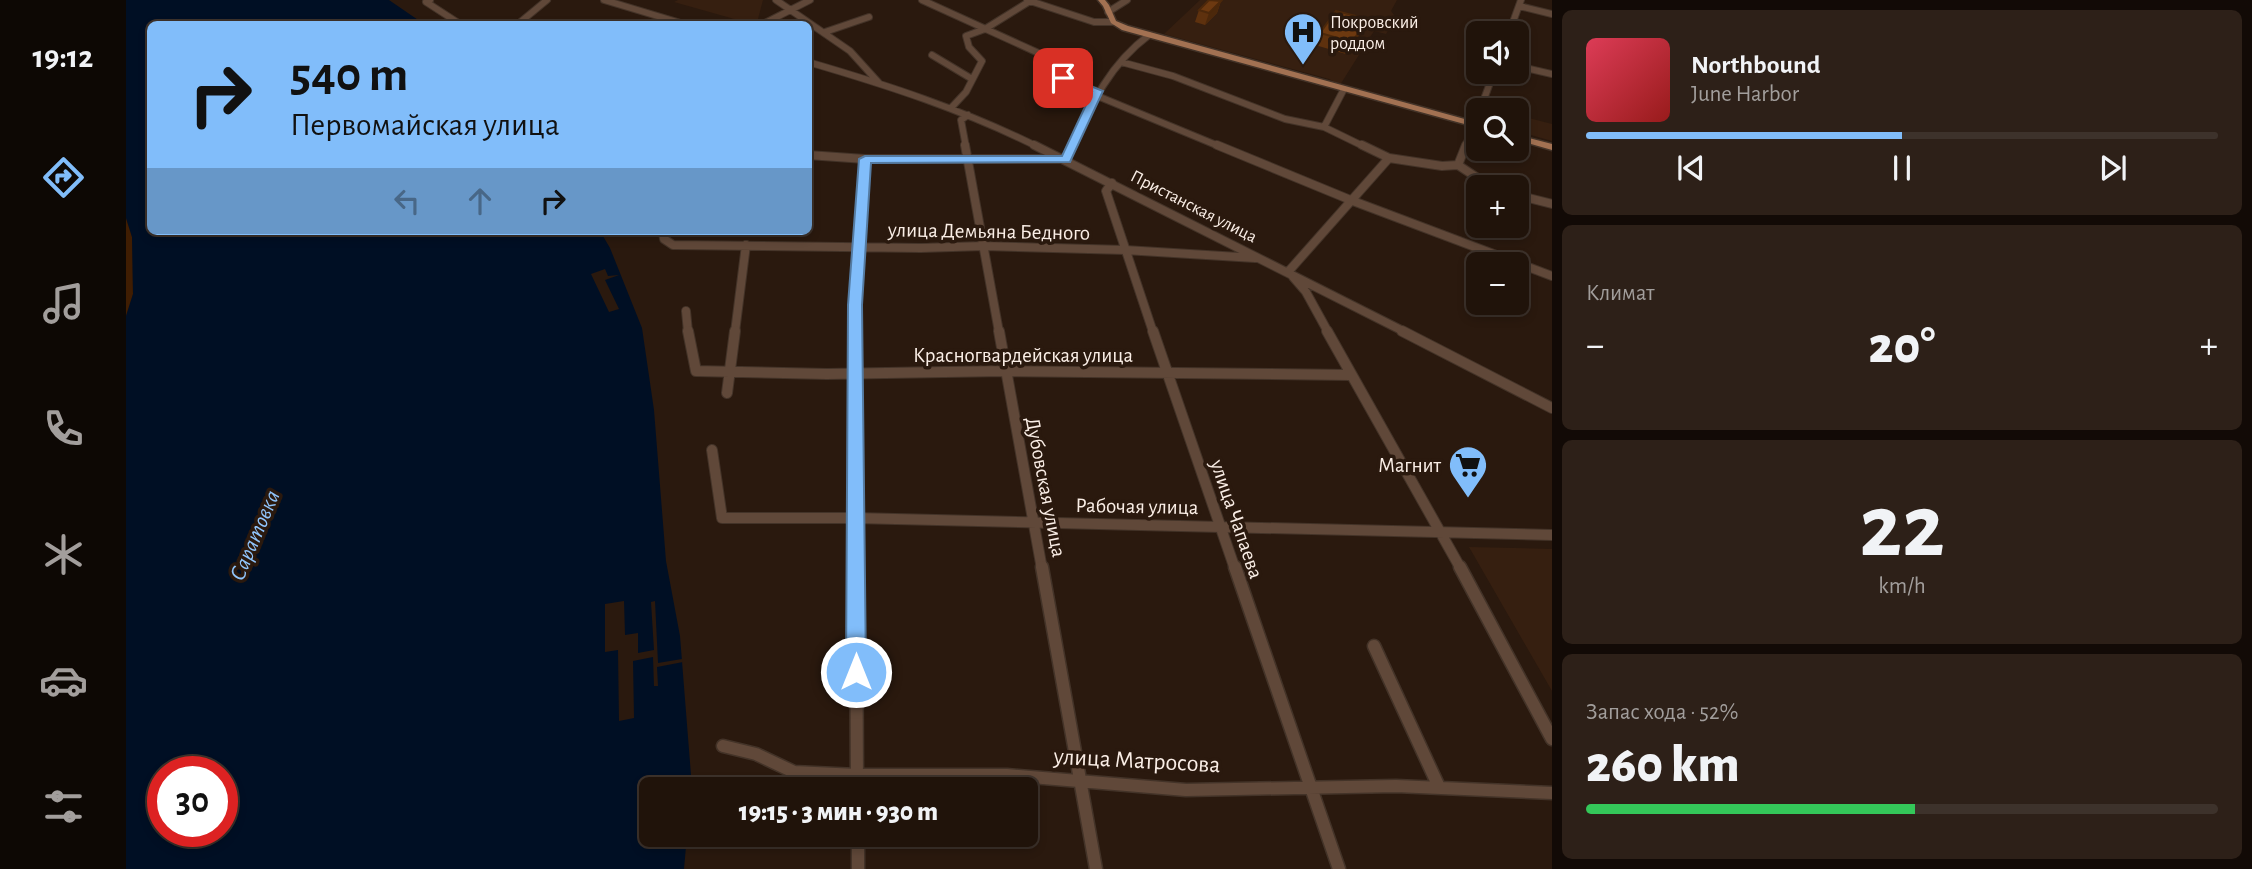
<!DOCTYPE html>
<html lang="ru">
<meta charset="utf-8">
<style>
:root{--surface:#20130a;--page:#2d2018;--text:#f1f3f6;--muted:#a29e9c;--line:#3d322b;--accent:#81bdfa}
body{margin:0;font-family:"Alegreya Sans",sans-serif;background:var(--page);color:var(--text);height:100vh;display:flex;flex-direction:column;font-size:26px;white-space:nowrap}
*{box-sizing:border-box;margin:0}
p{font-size:23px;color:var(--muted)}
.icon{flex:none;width:38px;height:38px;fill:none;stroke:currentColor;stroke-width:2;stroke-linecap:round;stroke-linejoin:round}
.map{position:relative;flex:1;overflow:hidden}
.drawer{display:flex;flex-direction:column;gap:10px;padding:10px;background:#120a06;width:700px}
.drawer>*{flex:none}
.top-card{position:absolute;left:21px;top:21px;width:665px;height:214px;border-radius:10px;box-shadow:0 4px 10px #0003,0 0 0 2px var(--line);background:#81bdfa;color:#111;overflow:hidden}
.buttons{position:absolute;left:1340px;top:21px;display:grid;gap:14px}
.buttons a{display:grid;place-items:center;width:63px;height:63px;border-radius:10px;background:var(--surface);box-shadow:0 4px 10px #0003,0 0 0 2px var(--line);font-size:35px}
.speed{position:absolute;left:21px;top:756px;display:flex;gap:14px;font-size:35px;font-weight:700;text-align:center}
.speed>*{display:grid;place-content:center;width:91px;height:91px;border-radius:50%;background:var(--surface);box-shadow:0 4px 10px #0003,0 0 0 2px var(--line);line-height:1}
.speed .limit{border:10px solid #d22;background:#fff;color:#111}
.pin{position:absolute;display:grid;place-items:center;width:60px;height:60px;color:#fff;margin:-30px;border-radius:14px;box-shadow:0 4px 10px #0006}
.me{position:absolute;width:77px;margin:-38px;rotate:0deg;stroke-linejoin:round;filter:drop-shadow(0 0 5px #0008)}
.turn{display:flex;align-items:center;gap:24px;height:147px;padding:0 28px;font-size:32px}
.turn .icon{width:91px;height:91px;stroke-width:2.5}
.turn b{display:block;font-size:49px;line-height:60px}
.lanes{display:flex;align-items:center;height:66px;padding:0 28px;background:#0003;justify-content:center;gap:35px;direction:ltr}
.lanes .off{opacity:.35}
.big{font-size:52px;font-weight:800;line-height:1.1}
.drawer .widget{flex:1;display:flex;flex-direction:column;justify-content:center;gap:10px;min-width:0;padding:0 24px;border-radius:10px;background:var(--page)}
.drawer .dial{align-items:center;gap:0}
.dial b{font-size:91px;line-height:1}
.song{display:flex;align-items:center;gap:21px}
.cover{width:84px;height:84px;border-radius:10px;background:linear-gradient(135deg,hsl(350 70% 55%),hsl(0 70% 35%))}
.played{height:7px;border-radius:4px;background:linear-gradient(90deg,var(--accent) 50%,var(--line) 50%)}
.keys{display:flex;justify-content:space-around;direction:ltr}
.heat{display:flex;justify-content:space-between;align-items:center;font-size:38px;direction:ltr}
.charge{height:10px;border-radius:5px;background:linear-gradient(90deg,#34c759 52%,var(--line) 0)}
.trip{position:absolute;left:513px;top:777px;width:399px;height:70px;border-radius:10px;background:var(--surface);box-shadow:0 4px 10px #0003,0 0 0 2px var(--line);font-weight:800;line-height:70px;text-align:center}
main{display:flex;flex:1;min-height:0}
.tab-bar{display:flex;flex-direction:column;width:126px;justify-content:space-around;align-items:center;background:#0d0804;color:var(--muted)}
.tab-bar .icon{width:49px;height:49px}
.tab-bar .on{color:var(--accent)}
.tab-bar b{font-size:32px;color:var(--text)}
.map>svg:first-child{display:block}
</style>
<main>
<nav class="tab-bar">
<b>19:12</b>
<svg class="icon on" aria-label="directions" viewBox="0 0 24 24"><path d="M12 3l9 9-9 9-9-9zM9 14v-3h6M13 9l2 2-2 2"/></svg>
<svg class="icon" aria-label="music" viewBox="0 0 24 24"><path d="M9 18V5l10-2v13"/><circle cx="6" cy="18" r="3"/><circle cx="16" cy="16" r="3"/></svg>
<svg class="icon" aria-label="phone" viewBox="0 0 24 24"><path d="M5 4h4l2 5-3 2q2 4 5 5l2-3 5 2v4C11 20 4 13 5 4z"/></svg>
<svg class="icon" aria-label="climate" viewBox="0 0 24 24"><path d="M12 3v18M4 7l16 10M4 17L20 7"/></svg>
<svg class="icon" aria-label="car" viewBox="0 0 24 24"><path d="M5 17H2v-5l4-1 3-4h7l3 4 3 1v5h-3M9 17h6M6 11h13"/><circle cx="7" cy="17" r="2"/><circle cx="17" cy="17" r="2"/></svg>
<svg class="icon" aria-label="filters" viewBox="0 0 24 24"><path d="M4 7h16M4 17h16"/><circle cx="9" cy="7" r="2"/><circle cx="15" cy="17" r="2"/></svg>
</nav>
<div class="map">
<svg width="1426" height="869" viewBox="0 0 1426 869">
<rect width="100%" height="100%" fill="#2a190e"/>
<path fill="#361f10" d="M552 0H637L632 19 626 24 548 2Z
M1074 0H1271L1265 11 1270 18 1260 34 1248 31 1214 85 1203 79 1038 34Z
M1391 115 1426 124V141L1391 131Z
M1343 547 1426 549V691Z"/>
<path fill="#3f1d02" d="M0 218 6 237 7 294 0 316Z"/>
<path fill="#000f24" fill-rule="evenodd" d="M0 0H263L298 24H24V231H474L484 248 516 328 528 410 540 561 554 636 565 775 564 789H525V835H561L558 869H0V316L7 294 6 237 0 218ZM37 772H96V831H37Z"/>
<path fill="#2a190e" d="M479 269 482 276 493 275 479 280 493 309 483 312 465 274Z
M498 601 499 635 512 633V653L528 650 525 602 529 601 532 663 556 659 557 662 531 667 532 686H528L527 657 507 661 508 718 493 721 492 650 479 652V604Z"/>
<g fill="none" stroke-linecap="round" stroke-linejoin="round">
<g stroke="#433328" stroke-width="8">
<path id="minor-far3" d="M304 0 300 2 334 24
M478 0 558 24
M650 0 724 51 753 83
M796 0 919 56 941 81 971 91
M901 0 968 22H987
M1393 6 1426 14
M982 12 1001 0
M392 24 421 0
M637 24 684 0
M699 32 743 17
M1383 33 1395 0
M806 55 846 79
M682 62C761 85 838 110 912 147
M995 62 1047 76 1159 119 1198 127 1239 147
M1391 66 1426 74
M969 95 1095 147
M825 108 840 92 856 61 843 47 840 36 859 29 904 1
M1354 110 1368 72
M1198 127 1218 89
M840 147 835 120 842 115
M946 147C965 104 984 64 1023 35
M1339 147 1353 113"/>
</g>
<g stroke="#433328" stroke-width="10">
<path id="minor-far2" d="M839 145 873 332
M908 145 1279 332
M1091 145 1227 201 1426 276
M1236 145 1263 158 1316 166 1332 165 1365 187
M682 155 739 159H940L946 145
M1332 165 1340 145
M986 183 980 191 1027 332
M1391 195 1426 204
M537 231 538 239 547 245 795 248 858 246 999 250 1129 258
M1162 272 1263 158
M1167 277 1180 292 1202 332
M560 311 562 332
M609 332 620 245
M729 332 739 159"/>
</g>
<g stroke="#433328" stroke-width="12">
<path id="minor-far1" d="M562 331 570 371 701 374 878 371 1224 375
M729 331 730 569
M873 331 916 569
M1027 331 1109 569
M1201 331 1335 569
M1276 331 1426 408
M601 393 609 331
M586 450 596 518H729L1426 535"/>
</g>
<g stroke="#433328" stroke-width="15">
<path id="minor" d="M730 567 731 789
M916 567 970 869
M1109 567 1213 869
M1334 567 1426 739
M1248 646 1313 787
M597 746 630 754 668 772 731 775H881L1060 790 1270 786 1426 793
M732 835V869"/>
</g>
<g stroke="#433328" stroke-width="3">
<path id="major" d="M972 0H979L983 5 990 21 1002 26 1353 123V128L996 30 985 23 977 6Z
M1391 135 1426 144V150L1391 140Z"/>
</g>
<use href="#minor-far3" stroke="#604839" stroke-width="6"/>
<use href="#minor-far2" stroke="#604839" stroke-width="8"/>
<use href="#minor-far1" stroke="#604839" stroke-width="10"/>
<use href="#minor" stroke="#604839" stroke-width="12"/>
<use href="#major" fill="#a27152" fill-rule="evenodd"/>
</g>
<path fill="#5e310e" d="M1095 1 1091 13 1079 25 1069 22 1073 10Z
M1242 19 1236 31 1220 54 1189 45 1194 33Z"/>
<path fill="#4c280b" d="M1095 1 1091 13 1079 25 1083 13Z
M1242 19 1236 31 1220 54 1226 42Z"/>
<path fill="#6d3910" stroke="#4c280b" stroke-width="2" d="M1083 0 1095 1 1083 13 1073 10Z
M1210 11 1242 19 1226 42 1194 33Z"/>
<path fill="#81bdfa" stroke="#547ba2" stroke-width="2" d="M937 75 977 91 944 162 745 163 736 305 740 672 737 679 730 682 723 679 720 672 722 305 733 159 739 156H936L966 92 934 81V76Z"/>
<defs>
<g id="hospital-pin" transform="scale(2.0125)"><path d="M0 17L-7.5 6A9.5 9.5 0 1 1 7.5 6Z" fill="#81bdfa" stroke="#2a190e"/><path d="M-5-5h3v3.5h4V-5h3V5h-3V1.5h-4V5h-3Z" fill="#111"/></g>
<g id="supermarket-pin" transform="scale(2.0125)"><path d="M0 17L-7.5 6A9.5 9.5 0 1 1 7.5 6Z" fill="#81bdfa" stroke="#2a190e"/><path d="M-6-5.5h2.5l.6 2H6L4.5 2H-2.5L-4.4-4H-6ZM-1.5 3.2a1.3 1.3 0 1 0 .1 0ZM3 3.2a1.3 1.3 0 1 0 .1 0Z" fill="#111"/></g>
</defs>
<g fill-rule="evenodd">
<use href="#hospital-pin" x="1177" y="32"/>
<use href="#supermarket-pin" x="1342" y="465"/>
</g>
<g text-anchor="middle" stroke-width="7" stroke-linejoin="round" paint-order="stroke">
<g font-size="18" fill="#faeee6" stroke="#2a190e" text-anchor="start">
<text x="1204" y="28">Покровский<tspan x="1204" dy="21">роддом</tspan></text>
</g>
<g font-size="18" fill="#faeee6" stroke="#2a190e">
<text transform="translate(1068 206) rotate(27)" y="6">Пристанская улица</text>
</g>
<g font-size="21" fill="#faeee6" stroke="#2a190e">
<text transform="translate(863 231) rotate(1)" y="7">улица Демьяна Бедного</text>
<text x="897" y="362">Красногвардейская улица</text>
<text transform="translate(920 487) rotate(79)" y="7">Дубовская улица</text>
<text transform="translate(1011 506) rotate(1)" y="7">Рабочая улица</text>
<text transform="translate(1111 519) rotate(71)" y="7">улица Чапаева</text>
</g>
<g font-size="21" fill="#faeee6" stroke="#2a190e" text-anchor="end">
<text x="1315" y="472">Магнит</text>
</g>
<g font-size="23" font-style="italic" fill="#90c5fc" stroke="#2a190e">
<text transform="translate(128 535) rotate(-67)" y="8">Саратовка</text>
</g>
<g font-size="24" fill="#faeee6" stroke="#2a190e">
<text transform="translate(1011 760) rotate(3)" y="8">улица Матросова</text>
</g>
</g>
</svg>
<div class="buttons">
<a><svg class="icon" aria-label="sound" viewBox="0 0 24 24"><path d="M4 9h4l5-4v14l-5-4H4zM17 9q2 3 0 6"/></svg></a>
<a><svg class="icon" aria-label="search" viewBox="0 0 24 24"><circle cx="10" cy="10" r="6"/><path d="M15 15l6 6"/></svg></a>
<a>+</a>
<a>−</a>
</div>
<div class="speed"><div class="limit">30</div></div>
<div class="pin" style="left:937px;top:78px;background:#d93025"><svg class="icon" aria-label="arrive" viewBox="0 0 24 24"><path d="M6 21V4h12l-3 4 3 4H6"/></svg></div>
<svg class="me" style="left:730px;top:672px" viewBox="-20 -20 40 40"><circle r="17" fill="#81bdfa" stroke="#fff" stroke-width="3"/><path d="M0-11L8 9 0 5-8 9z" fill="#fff"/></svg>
<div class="trip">19:15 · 3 мин · 930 m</div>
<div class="top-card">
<div class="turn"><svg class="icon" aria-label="right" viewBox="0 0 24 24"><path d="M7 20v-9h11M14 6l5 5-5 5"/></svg><div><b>540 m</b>Первомайская улица</div></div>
<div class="lanes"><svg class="icon off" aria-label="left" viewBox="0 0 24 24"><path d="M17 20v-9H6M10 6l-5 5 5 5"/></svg><svg class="icon off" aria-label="ahead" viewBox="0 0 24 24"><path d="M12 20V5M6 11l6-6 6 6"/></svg><svg class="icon" aria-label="right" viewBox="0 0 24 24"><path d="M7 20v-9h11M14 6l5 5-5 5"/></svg></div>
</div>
</div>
<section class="drawer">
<div class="widget">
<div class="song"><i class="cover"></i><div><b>Northbound</b><p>June Harbor</p></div></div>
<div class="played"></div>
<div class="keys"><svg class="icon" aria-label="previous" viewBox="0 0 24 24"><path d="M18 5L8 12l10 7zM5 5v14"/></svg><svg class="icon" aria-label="pause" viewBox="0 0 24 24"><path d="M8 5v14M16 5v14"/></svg><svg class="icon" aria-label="next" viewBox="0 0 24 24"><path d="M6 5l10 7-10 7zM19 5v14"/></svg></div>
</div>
<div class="widget"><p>Климат</p>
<div class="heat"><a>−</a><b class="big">20°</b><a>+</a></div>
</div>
<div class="widget dial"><b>22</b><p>km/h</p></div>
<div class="widget"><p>Запас хода · 52%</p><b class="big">260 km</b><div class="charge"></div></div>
</section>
</main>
